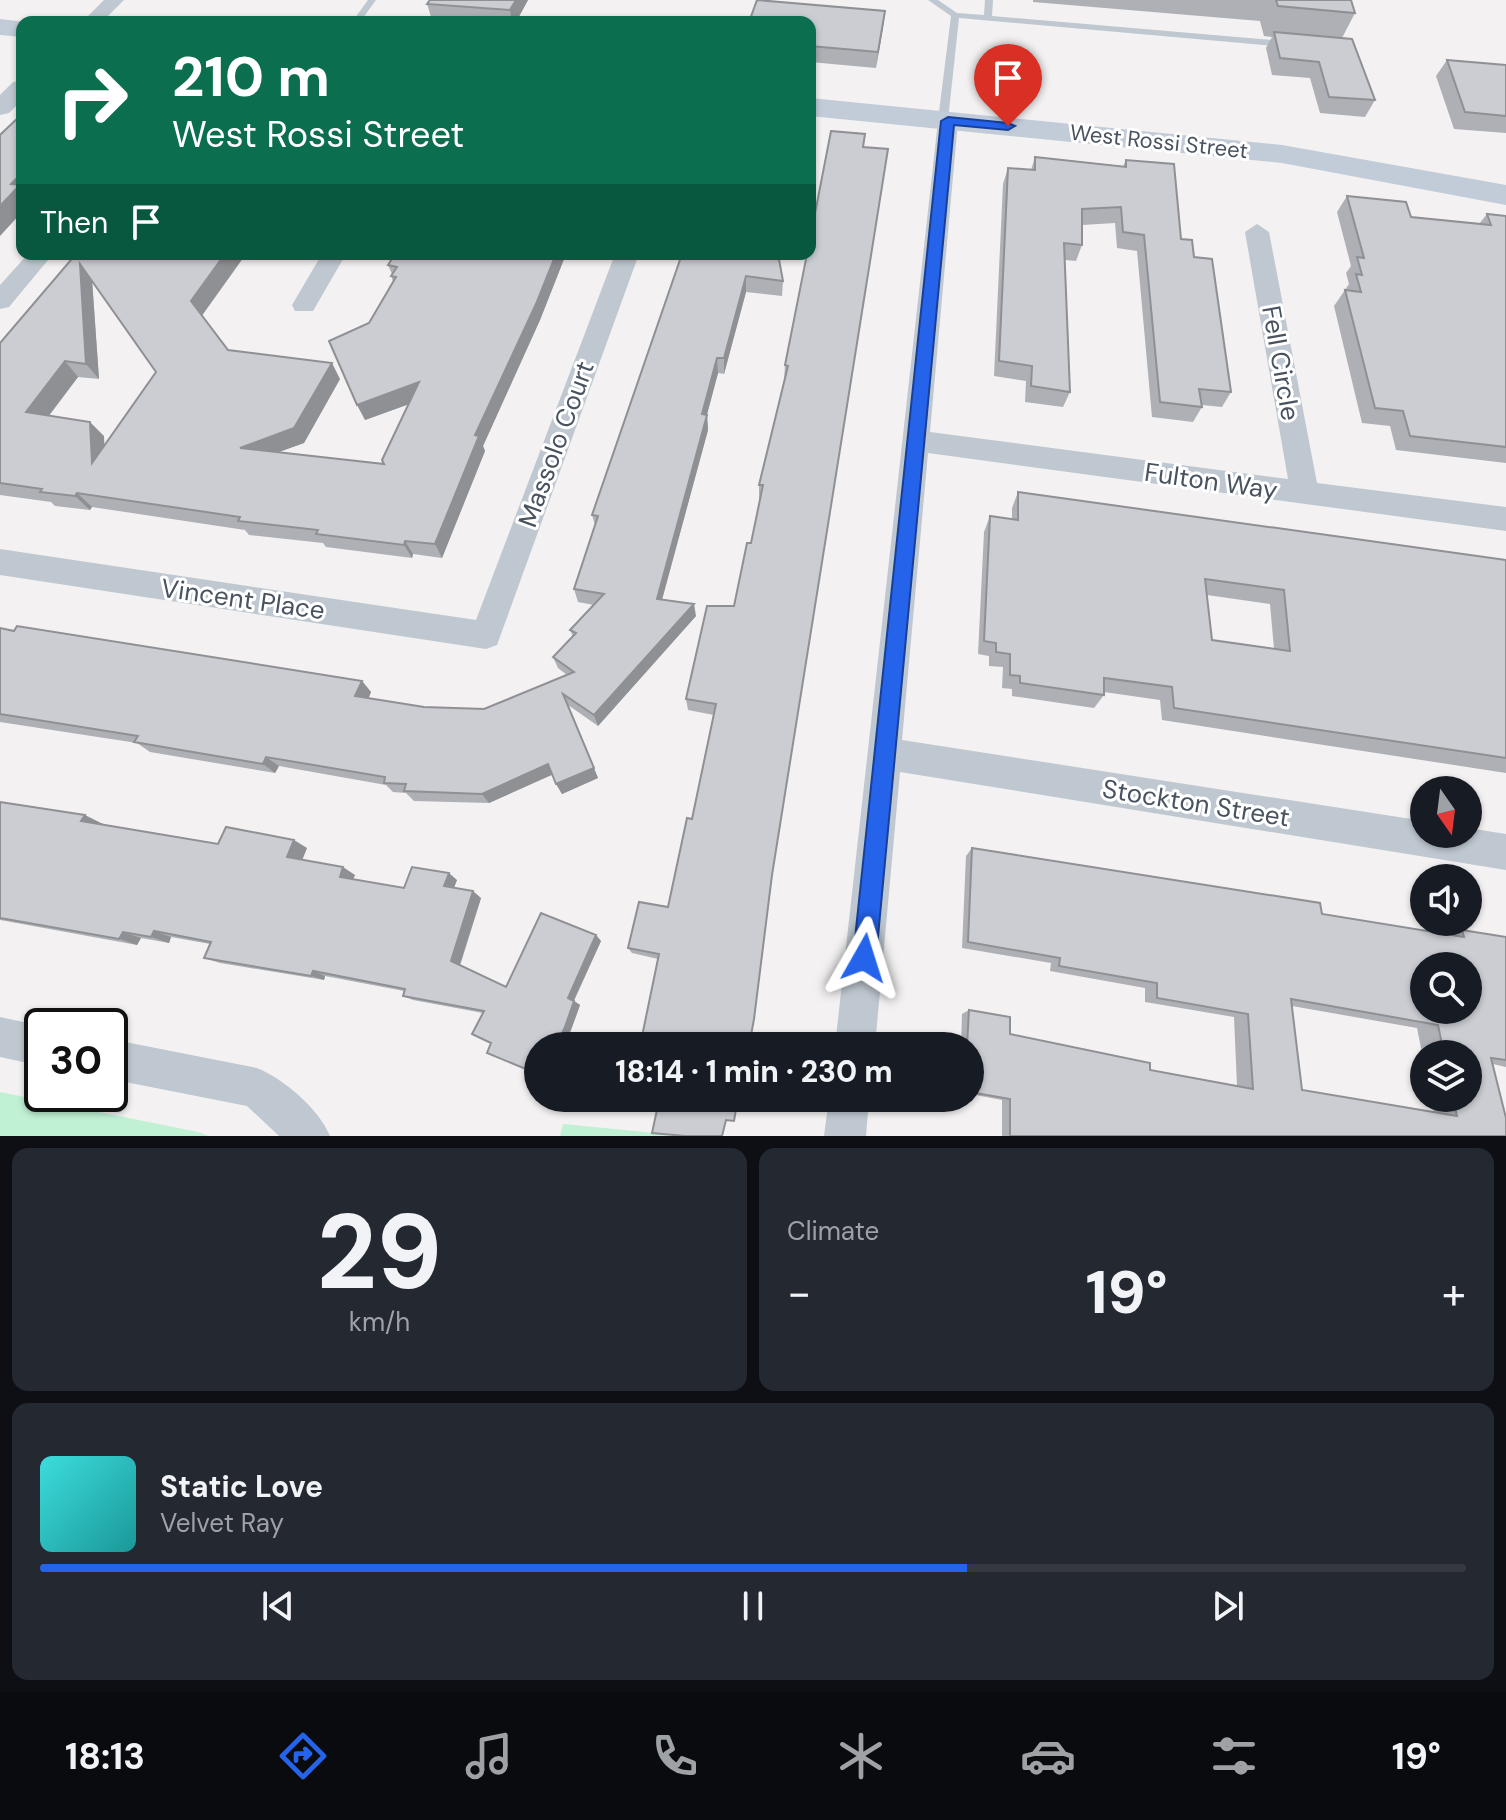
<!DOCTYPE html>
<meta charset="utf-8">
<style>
:root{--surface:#171b24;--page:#242831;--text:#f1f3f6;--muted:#9ea1a6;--line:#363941;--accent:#2563eb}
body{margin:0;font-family:"DM Sans",sans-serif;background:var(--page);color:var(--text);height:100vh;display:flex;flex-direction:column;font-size:30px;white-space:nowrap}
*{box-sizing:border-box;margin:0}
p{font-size:26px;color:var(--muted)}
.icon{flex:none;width:44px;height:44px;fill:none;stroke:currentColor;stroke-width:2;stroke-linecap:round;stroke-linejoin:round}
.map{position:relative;height:1136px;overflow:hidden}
.drawer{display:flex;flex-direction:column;gap:12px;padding:12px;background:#0d0f14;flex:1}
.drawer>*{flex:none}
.top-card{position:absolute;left:16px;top:16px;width:800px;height:244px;border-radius:16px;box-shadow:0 2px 6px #0004;background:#0b6e4f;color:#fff;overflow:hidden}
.needle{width:52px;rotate:166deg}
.buttons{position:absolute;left:1410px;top:776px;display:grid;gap:16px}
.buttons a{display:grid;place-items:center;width:72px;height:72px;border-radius:50%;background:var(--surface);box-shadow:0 2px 6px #0004;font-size:40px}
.speed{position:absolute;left:24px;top:1008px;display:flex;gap:16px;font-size:40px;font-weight:700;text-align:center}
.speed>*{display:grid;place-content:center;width:104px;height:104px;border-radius:50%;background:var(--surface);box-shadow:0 2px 6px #0004;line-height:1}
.speed .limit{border:4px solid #111;border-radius:12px;background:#fff;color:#111}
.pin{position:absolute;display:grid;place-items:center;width:68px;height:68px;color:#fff;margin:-82px -34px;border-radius:50% 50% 50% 0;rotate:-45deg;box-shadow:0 0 8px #0007}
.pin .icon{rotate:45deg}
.me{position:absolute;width:88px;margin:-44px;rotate:6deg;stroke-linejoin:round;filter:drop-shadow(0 0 6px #0008)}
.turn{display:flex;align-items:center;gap:28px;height:168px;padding:0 24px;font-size:36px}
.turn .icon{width:104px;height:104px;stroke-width:2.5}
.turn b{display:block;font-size:56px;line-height:68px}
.then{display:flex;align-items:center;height:76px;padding:0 24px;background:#0003;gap:16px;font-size:30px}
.big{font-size:60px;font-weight:800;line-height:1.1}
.drawer .card{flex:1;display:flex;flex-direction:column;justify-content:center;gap:12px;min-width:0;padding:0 28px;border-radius:16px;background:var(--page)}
.drawer .dial{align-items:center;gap:0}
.dial b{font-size:104px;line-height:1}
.song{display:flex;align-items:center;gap:24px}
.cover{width:96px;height:96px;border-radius:12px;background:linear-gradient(135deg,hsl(180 70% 55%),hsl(180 70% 35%))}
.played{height:8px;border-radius:4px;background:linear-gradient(90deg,var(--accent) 65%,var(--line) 65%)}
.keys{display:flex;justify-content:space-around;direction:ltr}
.heat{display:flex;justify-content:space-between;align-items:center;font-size:44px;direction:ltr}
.drawer .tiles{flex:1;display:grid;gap:12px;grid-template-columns:1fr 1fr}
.card:last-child{grid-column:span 2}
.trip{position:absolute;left:524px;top:1032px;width:460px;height:80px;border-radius:40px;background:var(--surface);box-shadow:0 2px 6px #0004;font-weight:800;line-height:80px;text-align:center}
.tabs{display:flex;height:128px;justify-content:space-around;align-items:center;background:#090b0e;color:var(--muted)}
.tabs .icon{width:56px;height:56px}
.tabs .active{color:var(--accent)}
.tabs b{font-size:36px;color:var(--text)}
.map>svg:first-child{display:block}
</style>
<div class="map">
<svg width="1506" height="1136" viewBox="0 0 1506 1136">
<rect width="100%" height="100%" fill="#f3f1f1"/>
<path fill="#c0f1d5" d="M0 1092 198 1132 209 1136H0Z
M563 1124 686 1136H560Z"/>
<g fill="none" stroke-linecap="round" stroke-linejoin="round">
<path fill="#bfc8d0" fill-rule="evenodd" d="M368 0H376L360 22H352Z
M928 0H938L957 13 984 15 985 0H993L992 16 1285 41 1289 44 1285 47 959 18 948 120 943 123 938 120 951 16Z"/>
<path fill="#bfc8d0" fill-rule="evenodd" d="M104 0H124L102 22H82Z
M948 115 958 121 930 432 1288 479 1245 232 1257 224 1269 232 1317 483 1506 507V531L928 453 902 740 1424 821V834H1468V828L1506 834V870L900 772 875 1046H835L938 121Z
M28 254H53L9 307 0 309V285Z
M322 254H346L313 311H295L292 305Z
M615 254H639L497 645 486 649 0 575V549L476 620Z
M0 1017 42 1026V1066L0 1057Z
M110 1039 257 1068C284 1079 319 1109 330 1136H279L247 1106 110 1079Z
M829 1098H869L866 1136H824Z"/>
<path fill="#bfc8d0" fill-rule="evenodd" d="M22 80V100L9 113 0 115V95L13 82Z"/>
<path fill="#c2cbd8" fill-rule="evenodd" d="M0 19 26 22H22V37L0 35Z
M810 98 1282 145 1506 185V205L1282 163 810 116Z"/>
</g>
<path fill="#afb0b5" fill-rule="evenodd" d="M430 0H528L516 22H458L432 20 427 4Z
M1033 0H1351L1355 13 1342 38 1375 100 1365 117 1320 113 1310 78 1272 75 1266 48 1272 37 1264 36 1260 21 1033 2Z
M810 22 883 27 876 68 810 62Z
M1447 60 1506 65V133L1454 129 1436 76Z
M865 134 754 1022 749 1046H640L658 959 632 953 628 948 668 907 692 819 714 715 688 710 686 699 734 606 751 543 760 499H759V485L784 380 785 365Z
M1035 157 1123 166 1126 160 1194 257 1231 392 1222 407 1202 405V407L1193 422 1152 417 1137 251 1117 248 1115 223 1082 225V245L1076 261 1065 260 1070 392 1063 407 1025 402 1026 381 994 376 1003 184 1008 168 1031 170Z
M1347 196 1411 217 1479 224 1487 214 1506 216V463L1396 450 1390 426 1362 423 1334 306 1349 284 1346 273 1351 266 1337 212Z
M76 254 202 316 228 350 340 379 304 443 278 452 384 464 409 404 365 420 369 323 393 281 391 276 392 274 388 265 395 254H566L540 320 483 446 485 451 442 558 413 554 412 558 326 547 323 543 249 535 245 530 92 507 90 510 55 506 51 502 0 495V343ZM92 281 156 372 104 446V436L49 416 78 377 99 379Z
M682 254 783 281 782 296 746 292 724 374 718 373 707 415 708 430 662 599 696 616 598 726 568 705 598 778 562 794 552 774 489 803 414 801 406 793 393 792 386 785 279 766 275 773 150 752 137 743 0 722V628L362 681 371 692 368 699 424 707 484 709 567 675 558 668 553 657 573 636 570 630 594 605 578 602 574 589 595 525 592 515Z
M1018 492 1506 560V773L1162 720 1160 700 1104 692V695L1094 708 1012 696V689L1002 688 1003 667 989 666V656L978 654 984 532 990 516 1012 519V508ZM1207 595 1270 604 1274 649 1212 640Z
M0 802 103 824 102 825 218 844 307 848 302 860 355 875 353 879 404 888 457 880 454 887 481 898 460 966 506 987 596 935 601 941 574 1001 580 1005 571 1030 563 1046 491 1043 483 1013 413 1000 403 996 404 991 325 976 324 980 220 963 204 958 210 944 171 937 169 943 141 938 137 945 0 920Z
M972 848 1322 914 1447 935 1462 930 1506 937V1067L1493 1064 1506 1136H1002V1100L970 1094V1046H961L962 1014 969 1010 1010 1034 1150 1070 1237 1086 1234 1017 1145 1002V988L1050 971 1051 963 962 948 966 856ZM1292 1006 1417 1028 1424 1063V1054H1468V1098H1431L1434 1112 1302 1090Z"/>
<path fill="#8e9094" d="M516 0H528L516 22H512L510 10Z
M885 11 883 27 876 68 878 52Z
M22 173V212L0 236V206L11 184Z
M225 254H246L201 317 191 301Z
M556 254H566L540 320 483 446 485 451 442 558 435 544 475 435Z
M80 264 92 279 99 379 86 364Z
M746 276V292L724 374V358Z
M717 358 718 373 703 429 702 414Z
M65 361 78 377 40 427 26 412Z
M332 363 340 379 304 443 251 462 240 448Z
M419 382 426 398 365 420 357 405Z
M707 415 708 430 659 611 657 599Z
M90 422 104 436 106 477 92 463Z
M77 493 92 507 90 510 75 496Z
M405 541 413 554 412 558 404 545Z
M694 604 696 616 598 726 594 715Z
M362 681 371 692 365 707 355 696Z
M563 694 598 778 562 794 556 784Z
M266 757 279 766 275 773 263 764Z
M548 764 554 774 489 803 482 794Z
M85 815 103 824 100 830 81 821Z
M294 840 307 848 300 865 287 857Z
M343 867 355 875 351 884 340 877Z
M449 873 457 880 452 893 444 886Z
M473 891 481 898 459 967 451 961Z
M154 931 171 937 169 943 151 937Z
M123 932 141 938 137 945 119 939Z
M596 935 601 941 573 1002 568 998Z
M313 971 325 976 324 980 311 976Z
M574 1001 580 1005 571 1030 563 1046H556Z"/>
<path fill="#cbcdd3" stroke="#8e9094" stroke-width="2" fill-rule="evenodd" d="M430 0H516L510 10 427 4Z
M757 0 885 11 878 52 810 46V22H749Z
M1276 0H1351L1355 13 1278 6Z
M1274 32 1352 39 1375 100 1329 97 1319 62 1280 58Z
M1447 60 1506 65V116L1465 112Z
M22 114V173L11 184 20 185 0 206V135Z
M831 131 865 134 863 147 888 149 772 875 754 1019 749 1046H640L659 954 628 948 639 902 668 907 687 818 692 819 716 704 686 699 707 606H734L747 543H751L763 485H759L788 366 785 365 807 254H810V239Z
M1035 157 1126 167V160L1174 164 1181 239 1192 240 1194 257 1212 259 1231 392 1199 389 1202 407 1160 402 1144 235 1123 232 1121 207 1082 209V245L1064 243 1070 392 1031 386 1032 366 999 361 1008 168 1035 170Z
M1347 196 1406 202 1411 217 1491 225 1487 214 1506 216V447L1410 436 1403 411 1375 408 1345 290 1361 292 1356 274 1362 275 1357 257 1364 258Z
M76 254H225L191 301 228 350 332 363 294 428 240 448 384 464 382 460 419 382 357 405 329 341 369 323 396 277 391 276 397 267 388 265 395 254H556L536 304 475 435 479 436 435 544 405 541 404 545 316 534 318 530 238 521 240 517 77 493 75 496 40 492 42 489 0 483V343ZM80 264 156 372 92 463 90 422 26 412 65 361 86 364Z
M682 254H778L783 281 746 276 724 358H717L702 414 707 415 657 599 694 604 594 715 563 694 594 768 556 784 548 764 482 794 404 791 406 784 384 783 385 777 266 757 263 764 134 742 138 736 0 714V628L14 631 17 626 362 681 355 696 424 707 484 709 574 672 553 657 576 633 570 630 604 594 574 589 598 516 592 515Z
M1018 492 1506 560V758L1174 708 1172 687 1104 678V695L1020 683V676L1010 675V654L996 652V643L984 641 990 516 1018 520ZM1205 579 1284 590 1290 651 1212 640Z
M0 802 85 815 81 821 218 844 226 827 294 840 287 857 343 867 340 877 404 888 412 867 449 873 444 886 473 891 451 961 506 987 541 913 596 935 568 998 574 1001 565 1027 556 1046H538V1074L487 1053 491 1043 472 1034 484 1011 403 996 405 989 313 971 311 976 204 958 211 942 154 931 151 937 123 932 119 939 0 918Z
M972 848 1320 903 1322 914 1464 937 1462 930 1506 937V1060L1491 1058 1506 1118V1136H1010V1099L970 1092V1046H967L969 1010 1010 1017V1034L1150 1063V1070L1253 1089 1248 1014 1157 998V983L1059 966 1060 958 968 942ZM1424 966H1468V1010H1424ZM1291 999 1438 1025 1444 1054H1468V1098H1453L1457 1116 1302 1090Z
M629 1098H738L734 1121 726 1120 722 1136H685L652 1133 658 1105 629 1100Z"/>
<path fill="#2563eb" stroke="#184099" stroke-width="2" d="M948 117 1008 123 1015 126 1008 130 954 125 876 958 872 967 864 970 856 967 853 958 941 121Z"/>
<g text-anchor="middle" stroke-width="6" stroke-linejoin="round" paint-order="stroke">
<g font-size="22" fill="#48535f" stroke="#fff">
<text transform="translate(1159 141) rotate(6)" y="8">West Rossi Street</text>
</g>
<g font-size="26" fill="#48535f" stroke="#fff">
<text transform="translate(1281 363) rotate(80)" y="9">Fell Circle</text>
<text transform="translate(556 444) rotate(-70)" y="9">Massolo Court</text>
<text transform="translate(1211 481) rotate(8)" y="9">Fulton Way</text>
<text transform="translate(243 599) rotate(8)" y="9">Vincent Place</text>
<text transform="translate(1196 803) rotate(9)" y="9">Stockton Street</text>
</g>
</g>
</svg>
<div class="buttons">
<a><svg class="needle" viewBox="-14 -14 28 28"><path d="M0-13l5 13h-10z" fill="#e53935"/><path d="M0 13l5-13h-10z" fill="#9ea1a6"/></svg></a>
<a><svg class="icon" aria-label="sound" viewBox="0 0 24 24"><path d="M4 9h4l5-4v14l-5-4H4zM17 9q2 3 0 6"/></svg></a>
<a><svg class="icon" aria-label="search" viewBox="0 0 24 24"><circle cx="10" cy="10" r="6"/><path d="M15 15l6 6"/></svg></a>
<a><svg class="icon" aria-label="layers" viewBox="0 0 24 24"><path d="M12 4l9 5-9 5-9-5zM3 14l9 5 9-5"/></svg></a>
</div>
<div class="speed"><div class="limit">30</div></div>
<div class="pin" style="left:1008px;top:126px;background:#d93025"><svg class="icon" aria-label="arrive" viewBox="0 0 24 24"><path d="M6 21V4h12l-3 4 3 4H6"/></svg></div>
<svg class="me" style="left:864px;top:958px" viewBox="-20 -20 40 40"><path d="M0-17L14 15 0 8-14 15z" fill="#2563eb" stroke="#fff" stroke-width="4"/></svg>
<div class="trip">18:14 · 1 min · 230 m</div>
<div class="top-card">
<div class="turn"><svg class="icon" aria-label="right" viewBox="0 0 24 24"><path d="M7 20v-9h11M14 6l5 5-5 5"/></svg><div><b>210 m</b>West Rossi Street</div></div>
<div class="then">Then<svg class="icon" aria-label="arrive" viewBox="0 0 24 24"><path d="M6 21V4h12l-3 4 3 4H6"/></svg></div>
</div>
</div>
<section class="drawer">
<div class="tiles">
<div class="card dial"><b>29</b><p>km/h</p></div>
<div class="card"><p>Climate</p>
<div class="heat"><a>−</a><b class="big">19°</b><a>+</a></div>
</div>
<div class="card">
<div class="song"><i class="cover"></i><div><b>Static Love</b><p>Velvet Ray</p></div></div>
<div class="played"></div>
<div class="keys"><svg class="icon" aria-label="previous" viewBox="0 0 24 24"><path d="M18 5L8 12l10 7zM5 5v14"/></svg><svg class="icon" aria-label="pause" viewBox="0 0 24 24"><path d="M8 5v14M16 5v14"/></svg><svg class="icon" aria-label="next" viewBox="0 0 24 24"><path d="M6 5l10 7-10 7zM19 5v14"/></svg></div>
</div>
</div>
</section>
<nav class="tabs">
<b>18:13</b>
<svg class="icon active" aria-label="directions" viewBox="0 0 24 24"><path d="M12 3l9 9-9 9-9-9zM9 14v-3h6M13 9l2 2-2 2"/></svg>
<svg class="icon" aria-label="music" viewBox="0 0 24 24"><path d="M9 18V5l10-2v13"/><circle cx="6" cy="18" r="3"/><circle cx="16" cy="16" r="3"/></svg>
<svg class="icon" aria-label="phone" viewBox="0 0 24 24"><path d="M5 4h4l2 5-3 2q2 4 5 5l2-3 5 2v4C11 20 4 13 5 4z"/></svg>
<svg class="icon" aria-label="climate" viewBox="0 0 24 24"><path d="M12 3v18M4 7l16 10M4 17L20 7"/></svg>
<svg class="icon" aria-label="car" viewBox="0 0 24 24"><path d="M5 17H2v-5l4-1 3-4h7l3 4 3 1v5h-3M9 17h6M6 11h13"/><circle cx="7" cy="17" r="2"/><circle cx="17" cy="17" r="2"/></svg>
<svg class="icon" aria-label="filters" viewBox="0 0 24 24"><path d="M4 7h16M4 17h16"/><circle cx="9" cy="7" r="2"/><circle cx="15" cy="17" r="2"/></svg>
<b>19°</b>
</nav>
